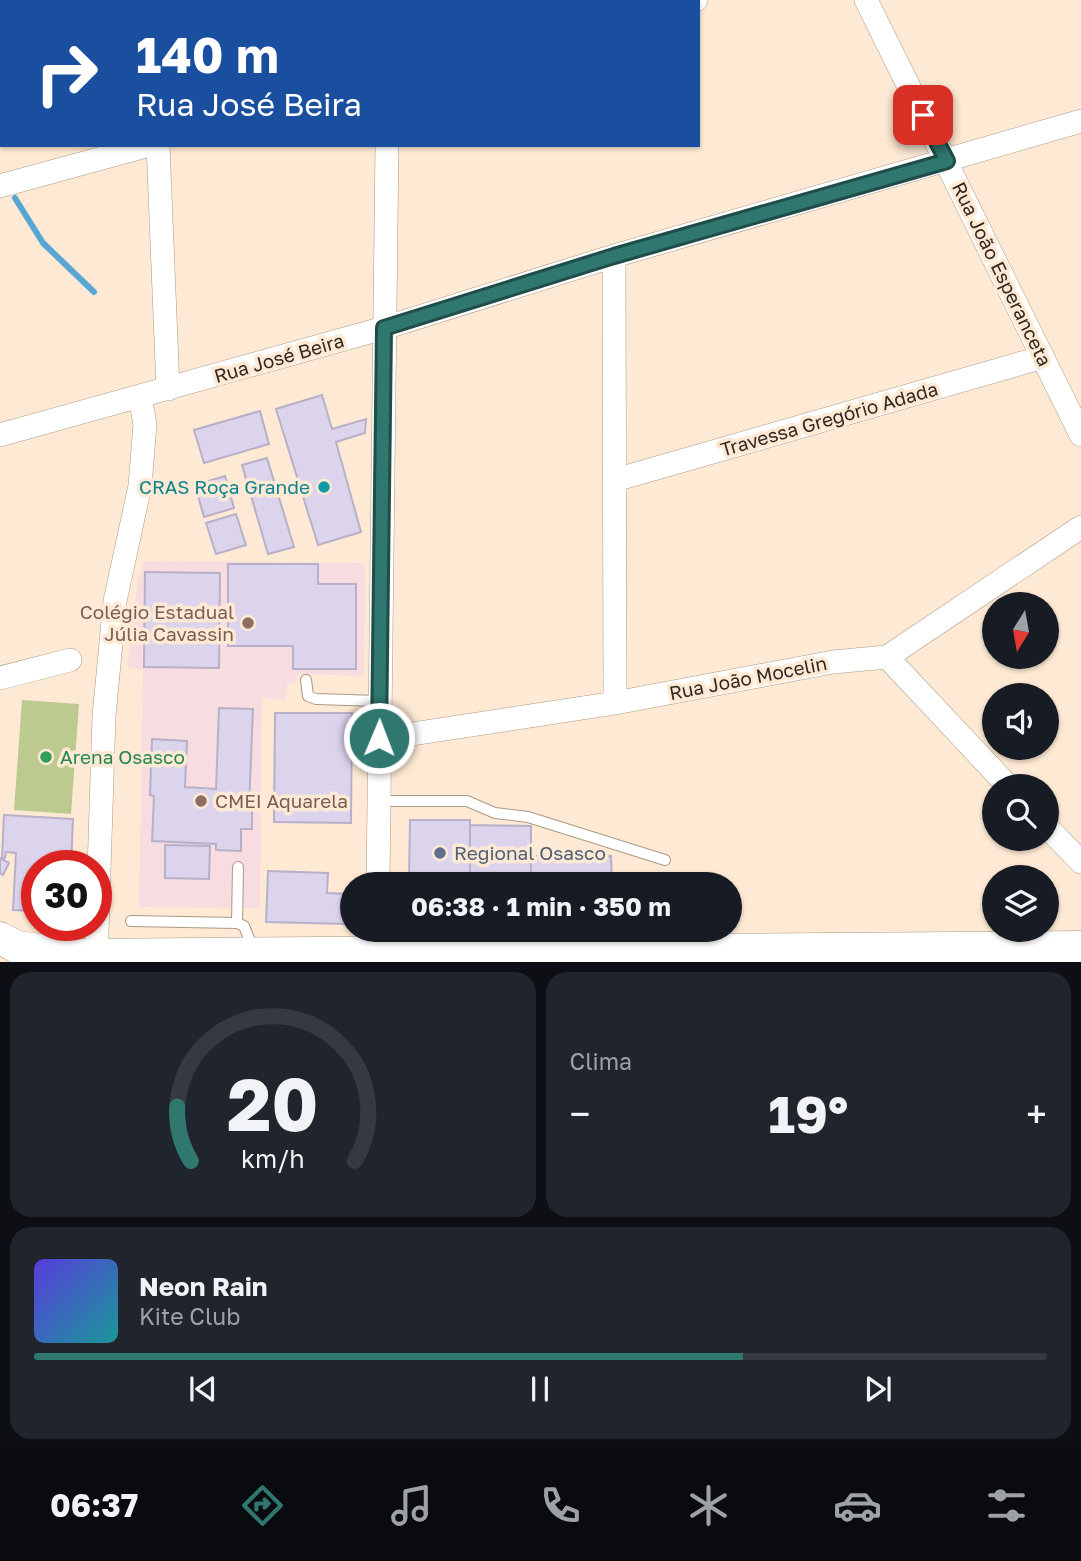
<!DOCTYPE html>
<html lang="pt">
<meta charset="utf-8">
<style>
:root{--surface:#171b24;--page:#20242c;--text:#f1f3f6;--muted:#9ea1a6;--line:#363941;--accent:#307770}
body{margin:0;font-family:"Golos Text",sans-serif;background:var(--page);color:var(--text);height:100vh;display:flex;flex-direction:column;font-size:26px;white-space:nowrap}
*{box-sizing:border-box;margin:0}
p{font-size:23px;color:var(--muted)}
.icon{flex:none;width:38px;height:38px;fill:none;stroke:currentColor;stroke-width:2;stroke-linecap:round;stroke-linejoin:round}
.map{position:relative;height:962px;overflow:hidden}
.details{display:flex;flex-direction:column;gap:10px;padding:10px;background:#0d0f14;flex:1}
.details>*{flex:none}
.hud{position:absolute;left:0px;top:0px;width:700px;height:147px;box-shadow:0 2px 5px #0004;background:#1a4fa0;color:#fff;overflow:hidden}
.needle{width:46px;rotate:191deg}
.buttons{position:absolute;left:982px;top:592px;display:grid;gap:14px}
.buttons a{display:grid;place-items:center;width:77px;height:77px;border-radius:50%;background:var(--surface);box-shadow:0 2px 5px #0004;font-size:35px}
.speed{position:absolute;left:21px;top:850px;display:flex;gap:14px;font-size:35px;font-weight:700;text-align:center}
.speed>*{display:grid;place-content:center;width:91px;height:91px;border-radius:50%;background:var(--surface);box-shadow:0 2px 5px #0004;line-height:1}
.speed .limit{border:10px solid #d22;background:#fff;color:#111}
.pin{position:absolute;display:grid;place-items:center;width:60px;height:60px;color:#fff;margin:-30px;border-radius:14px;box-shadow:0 4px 10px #0006}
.me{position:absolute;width:77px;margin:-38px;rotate:1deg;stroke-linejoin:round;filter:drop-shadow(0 0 5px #0008)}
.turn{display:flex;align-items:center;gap:24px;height:147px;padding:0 21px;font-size:32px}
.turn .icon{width:91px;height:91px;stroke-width:2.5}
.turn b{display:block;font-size:49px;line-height:60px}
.big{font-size:52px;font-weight:700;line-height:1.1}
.details .tile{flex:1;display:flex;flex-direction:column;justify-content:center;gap:10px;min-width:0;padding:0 24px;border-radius:21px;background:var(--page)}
.details .dial{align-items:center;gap:0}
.dial svg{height:182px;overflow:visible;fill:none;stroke:var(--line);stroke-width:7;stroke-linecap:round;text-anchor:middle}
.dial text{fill:var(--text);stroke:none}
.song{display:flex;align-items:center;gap:21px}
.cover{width:84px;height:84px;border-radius:10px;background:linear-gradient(135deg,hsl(250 70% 55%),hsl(180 70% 35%))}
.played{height:7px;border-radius:4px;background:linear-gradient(90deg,var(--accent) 70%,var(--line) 70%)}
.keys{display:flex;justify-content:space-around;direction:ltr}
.heat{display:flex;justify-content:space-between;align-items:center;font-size:38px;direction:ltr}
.details .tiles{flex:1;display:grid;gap:10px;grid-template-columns:1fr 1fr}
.tile:last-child{grid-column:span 2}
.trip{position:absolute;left:340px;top:872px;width:402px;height:70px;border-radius:35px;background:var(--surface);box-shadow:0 2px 5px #0004;font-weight:700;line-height:70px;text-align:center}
.menu{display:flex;height:112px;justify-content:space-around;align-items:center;background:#090b0e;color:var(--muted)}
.menu .icon{width:49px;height:49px}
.menu .on{color:var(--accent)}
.menu b{font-size:32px;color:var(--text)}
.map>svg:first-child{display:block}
</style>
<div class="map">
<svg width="1081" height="963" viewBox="0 0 1081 963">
<rect width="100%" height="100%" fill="#feead4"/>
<path fill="#f7dce0" d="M144 561 365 563 364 676 296 674V683L287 684 286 701 262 697 260 908 139 907 143 670 127 667 138 580Z"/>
<path fill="#bdca8f" d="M22 700 79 704 71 814 14 810Z"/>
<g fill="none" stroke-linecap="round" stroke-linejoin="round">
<path stroke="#5aa6d3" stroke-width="6" d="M15 198 43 243 94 292"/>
</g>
<path fill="#dcd3ed" stroke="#b8afc9" stroke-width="2" d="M322 395 332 429 366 419 365 433 336 442 361 532 318 545 276 409Z
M260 411 269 444 204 463 194 430Z
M267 458 294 547 268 554 242 465Z
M225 476 234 508 204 517 195 485Z
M236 514 246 545 216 554 206 523Z
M228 564H318V584H356V669H293V646H228Z
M145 572 220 573 219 668 144 667Z
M219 708 253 709 249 807H252V829H241V851L216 850V844L152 841 154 796 150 795 152 739 187 741 185 787 216 789Z
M275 713H352L351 823 274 822Z
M4 815 73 819 71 866H37V911L13 910 16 853 6 852 5 858H2Z
M410 820H470V881H409Z
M470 825 531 826V884H409V881H470Z
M165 845 210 846 209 879 165 878Z
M531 856H611L612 884H531Z
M0 858 9 863 3 875 0 873Z
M268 871 328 873 327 893 349 894 348 924 266 922Z"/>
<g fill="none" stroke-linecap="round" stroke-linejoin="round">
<g stroke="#ac9985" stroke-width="12">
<path id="lane" d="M306 680 308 696 316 699 379 701
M378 801H467L495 813 528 817 665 860
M131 921 237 923 244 926 254 951
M237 923 238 867"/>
</g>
<g stroke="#ac9985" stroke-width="24">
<path id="street" d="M866 0 1081 435
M164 2V0
M391 2V0
M689 2 696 0
M158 145 168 389
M0 186 150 145
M614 256 615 703
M0 435 384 328 614 256 1081 121
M615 480 1043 357
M887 657 1008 786
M0 678 70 660
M379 739 615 703 833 662 887 657 1081 527
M1046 826 1081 862
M378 884 387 145
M96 963 104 716 115 601 140 486 145 424 140 397
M378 963V929"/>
</g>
<g stroke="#ac9985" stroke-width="33">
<path id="secondary" d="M0 938 17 947 81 955 1081 947"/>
</g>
<use href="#lane" stroke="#fff" stroke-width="10"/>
<use href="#street" stroke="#fff" stroke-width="23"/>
<use href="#secondary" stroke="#fff" stroke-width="32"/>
</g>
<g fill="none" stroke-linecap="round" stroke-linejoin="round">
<g stroke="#1f4d49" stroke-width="18">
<path id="route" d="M379 738 384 328 614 256 947 161 923 115"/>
</g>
<use href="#route" stroke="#307770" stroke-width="12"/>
</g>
<circle fill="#0f9aa8" stroke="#feead4" stroke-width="2.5" cx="324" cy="487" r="7"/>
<g fill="#8d6e63" stroke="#feead4" stroke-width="2.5">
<circle cx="248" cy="623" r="7"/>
<circle cx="201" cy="801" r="7"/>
</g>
<circle fill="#2e9e5b" stroke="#feead4" stroke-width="2.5" cx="46" cy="757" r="7"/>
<circle fill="#5c6f8a" stroke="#feead4" stroke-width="2.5" cx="440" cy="853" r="7"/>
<g text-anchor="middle" stroke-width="7" stroke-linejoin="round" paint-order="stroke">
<g font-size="19" fill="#312921" stroke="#feead4">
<text transform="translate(1002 274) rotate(64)" y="7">Rua João Esperanceta</text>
<text transform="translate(279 358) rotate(-16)" y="7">Rua José Beira</text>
<text transform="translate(829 419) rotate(-16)" y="7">Travessa Gregório Adada</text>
<text transform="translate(748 678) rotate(-11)" y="7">Rua João Mocelin</text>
</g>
<g font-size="19" fill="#0d838f" stroke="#feead4" text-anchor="end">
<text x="310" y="494">CRAS Roça Grande</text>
</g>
<g font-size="19" fill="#785e54" stroke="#feead4" text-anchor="end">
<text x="234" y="619">Colégio Estadual<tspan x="234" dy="22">Júlia Cavassin</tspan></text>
<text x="215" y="808" text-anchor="start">CMEI Aquarela</text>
</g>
<g font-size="19" fill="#27864d" stroke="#feead4" text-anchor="start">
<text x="60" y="764">Arena Osasco</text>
</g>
<g font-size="19" fill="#4e5e75" stroke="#feead4" text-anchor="start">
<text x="454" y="860">Regional Osasco</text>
</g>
</g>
</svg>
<div class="buttons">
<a><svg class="needle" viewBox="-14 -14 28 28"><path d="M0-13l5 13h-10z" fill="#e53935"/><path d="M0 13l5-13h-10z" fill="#9ea1a6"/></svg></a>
<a><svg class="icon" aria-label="sound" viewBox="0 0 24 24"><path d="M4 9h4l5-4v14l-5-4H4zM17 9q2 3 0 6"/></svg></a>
<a><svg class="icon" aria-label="search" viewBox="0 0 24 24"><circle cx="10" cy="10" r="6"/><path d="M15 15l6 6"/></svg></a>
<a><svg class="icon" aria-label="layers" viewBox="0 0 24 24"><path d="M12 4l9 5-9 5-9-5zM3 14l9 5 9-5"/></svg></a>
</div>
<div class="speed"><div class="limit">30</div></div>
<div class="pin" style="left:923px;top:115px;background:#d93025"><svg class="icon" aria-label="arrive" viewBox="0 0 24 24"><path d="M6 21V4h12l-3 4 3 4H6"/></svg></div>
<svg class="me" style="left:379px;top:738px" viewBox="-20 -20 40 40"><circle r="17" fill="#307770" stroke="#fff" stroke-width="3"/><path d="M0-11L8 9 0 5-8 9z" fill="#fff"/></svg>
<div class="trip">06:38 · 1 min · 350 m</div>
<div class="hud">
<div class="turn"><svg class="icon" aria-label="right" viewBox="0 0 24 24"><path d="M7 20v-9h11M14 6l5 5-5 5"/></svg><div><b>140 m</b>Rua José Beira</div></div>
</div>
</div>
<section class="details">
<div class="tiles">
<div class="tile dial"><svg viewBox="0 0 100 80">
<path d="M14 69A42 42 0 1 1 86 69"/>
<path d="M14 69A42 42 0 0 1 8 45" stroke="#307770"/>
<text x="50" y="56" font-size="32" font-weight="700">20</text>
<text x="50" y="72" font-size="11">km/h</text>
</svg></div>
<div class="tile"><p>Clima</p>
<div class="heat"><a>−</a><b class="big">19°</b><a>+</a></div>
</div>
<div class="tile">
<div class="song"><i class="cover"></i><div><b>Neon Rain</b><p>Kite Club</p></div></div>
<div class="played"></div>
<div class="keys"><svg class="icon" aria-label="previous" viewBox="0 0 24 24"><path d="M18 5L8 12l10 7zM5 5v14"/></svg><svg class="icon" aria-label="pause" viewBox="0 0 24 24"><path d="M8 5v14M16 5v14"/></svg><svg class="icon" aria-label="next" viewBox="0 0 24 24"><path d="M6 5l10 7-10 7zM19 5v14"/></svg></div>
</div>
</div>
</section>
<nav class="menu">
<b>06:37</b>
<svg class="icon on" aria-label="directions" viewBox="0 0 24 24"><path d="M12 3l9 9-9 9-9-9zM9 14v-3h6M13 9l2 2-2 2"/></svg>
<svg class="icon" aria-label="music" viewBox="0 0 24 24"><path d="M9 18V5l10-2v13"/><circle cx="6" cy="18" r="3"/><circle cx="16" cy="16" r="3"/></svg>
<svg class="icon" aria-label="phone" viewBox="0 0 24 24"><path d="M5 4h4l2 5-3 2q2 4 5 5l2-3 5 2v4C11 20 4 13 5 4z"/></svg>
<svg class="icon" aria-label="climate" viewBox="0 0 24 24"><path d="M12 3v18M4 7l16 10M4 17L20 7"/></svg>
<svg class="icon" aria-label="car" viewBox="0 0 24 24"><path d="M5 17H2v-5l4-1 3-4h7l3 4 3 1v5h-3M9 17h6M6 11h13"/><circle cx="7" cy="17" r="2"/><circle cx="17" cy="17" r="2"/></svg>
<svg class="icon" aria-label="filters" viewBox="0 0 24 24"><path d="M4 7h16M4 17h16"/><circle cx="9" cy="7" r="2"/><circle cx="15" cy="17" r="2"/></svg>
</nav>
